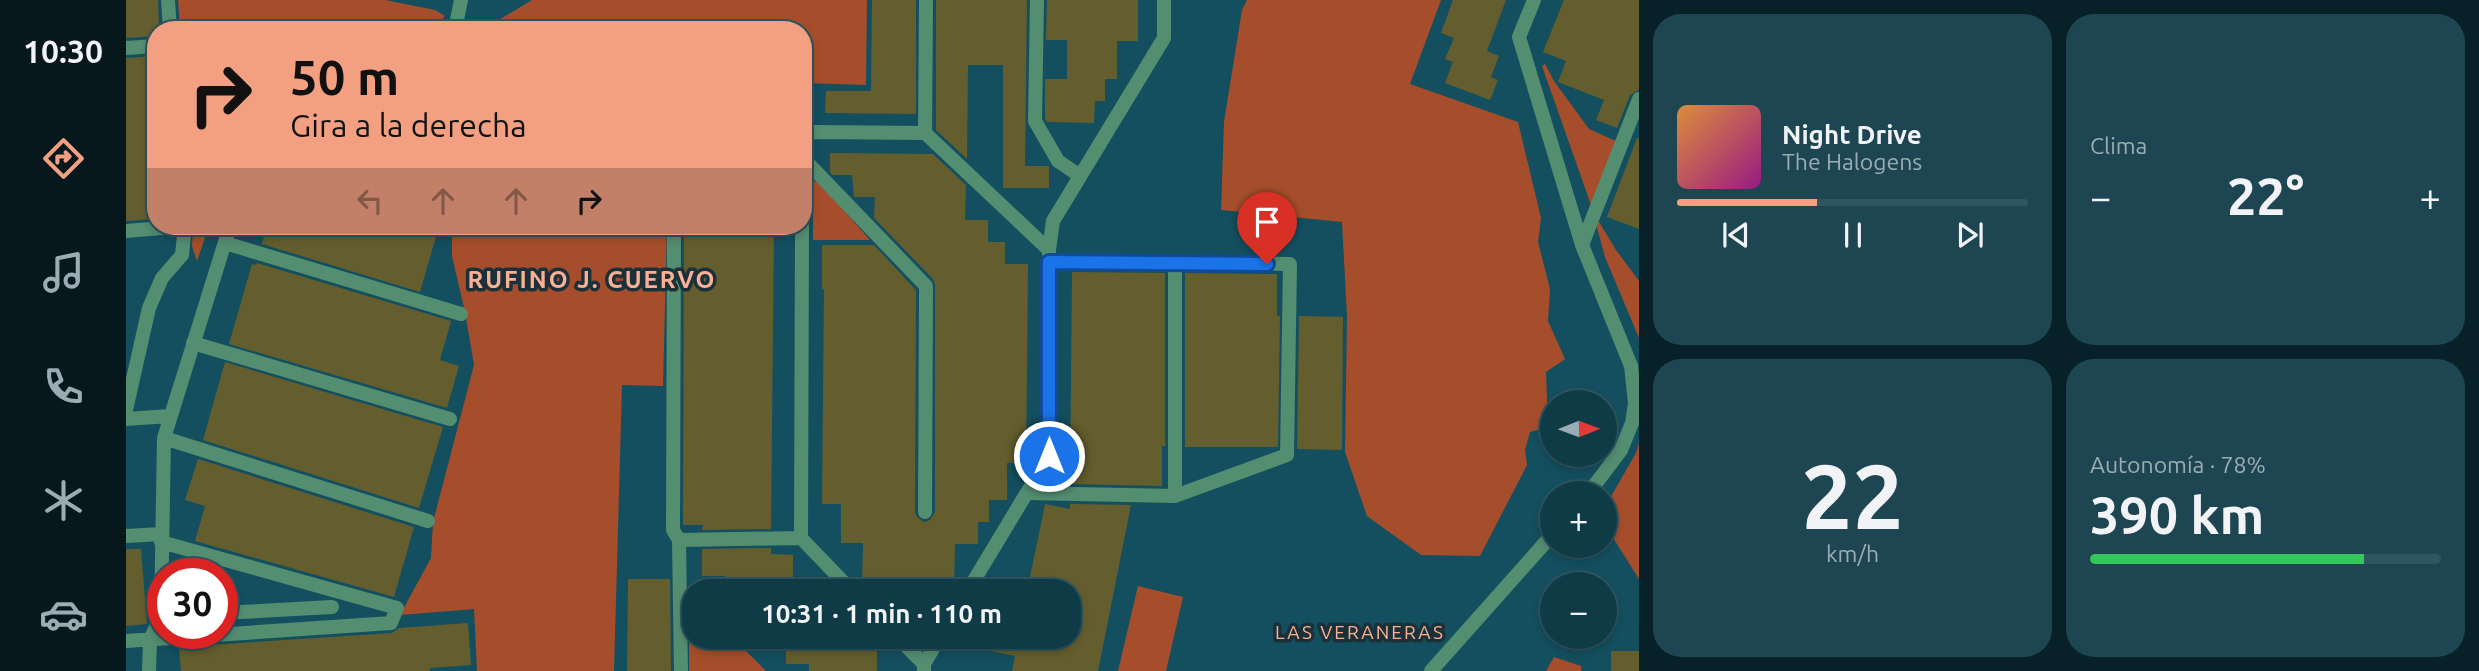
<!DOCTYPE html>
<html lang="es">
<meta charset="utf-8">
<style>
:root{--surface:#0f3b47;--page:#1d4652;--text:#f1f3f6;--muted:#9badb4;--line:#2f5560;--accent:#f2a081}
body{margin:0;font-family:Ubuntu,sans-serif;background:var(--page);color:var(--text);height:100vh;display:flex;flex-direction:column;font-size:26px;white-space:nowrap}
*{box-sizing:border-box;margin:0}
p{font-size:23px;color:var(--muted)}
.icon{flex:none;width:38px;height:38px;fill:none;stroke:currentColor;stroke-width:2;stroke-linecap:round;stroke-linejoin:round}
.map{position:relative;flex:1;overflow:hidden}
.drawer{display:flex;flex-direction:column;gap:14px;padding:14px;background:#082027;width:840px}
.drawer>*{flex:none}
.banner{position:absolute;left:21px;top:21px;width:665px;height:214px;border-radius:28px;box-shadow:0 4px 10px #0003,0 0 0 2px var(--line);background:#f2a081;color:#111;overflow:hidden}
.needle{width:46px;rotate:89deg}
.controls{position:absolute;left:1414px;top:390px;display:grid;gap:14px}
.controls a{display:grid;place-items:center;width:77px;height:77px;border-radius:50%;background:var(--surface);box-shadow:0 4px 10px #0003,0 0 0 2px var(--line);font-size:35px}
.speed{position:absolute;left:21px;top:558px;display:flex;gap:14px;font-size:35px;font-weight:700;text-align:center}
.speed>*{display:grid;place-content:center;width:91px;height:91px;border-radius:50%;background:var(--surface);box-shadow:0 4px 10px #0003,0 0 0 2px var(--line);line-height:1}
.speed .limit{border:10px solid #d22;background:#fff;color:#111}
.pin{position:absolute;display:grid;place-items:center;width:60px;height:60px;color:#fff;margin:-72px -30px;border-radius:50% 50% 50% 0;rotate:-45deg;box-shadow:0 0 7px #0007}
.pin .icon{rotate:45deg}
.me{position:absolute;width:77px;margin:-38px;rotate:0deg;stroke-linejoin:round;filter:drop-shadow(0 0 5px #0008)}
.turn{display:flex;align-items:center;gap:24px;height:147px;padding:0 28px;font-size:32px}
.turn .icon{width:91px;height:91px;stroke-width:2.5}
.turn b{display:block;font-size:49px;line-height:60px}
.lanes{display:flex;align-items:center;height:66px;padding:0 28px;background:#0003;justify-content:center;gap:35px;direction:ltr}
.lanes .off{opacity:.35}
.big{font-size:52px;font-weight:700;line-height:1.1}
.drawer .widget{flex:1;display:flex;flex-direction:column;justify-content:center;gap:10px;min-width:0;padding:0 24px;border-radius:28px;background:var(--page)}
.drawer .dial{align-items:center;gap:0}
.dial b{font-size:91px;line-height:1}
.song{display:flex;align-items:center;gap:21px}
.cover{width:84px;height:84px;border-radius:10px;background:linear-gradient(135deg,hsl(30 70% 55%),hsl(310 70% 35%))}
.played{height:7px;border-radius:4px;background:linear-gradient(90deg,var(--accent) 40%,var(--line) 40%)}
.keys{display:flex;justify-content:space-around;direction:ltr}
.heat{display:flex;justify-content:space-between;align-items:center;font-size:38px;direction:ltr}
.charge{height:10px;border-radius:5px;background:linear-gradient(90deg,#34c759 78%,var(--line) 0)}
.drawer .tiles{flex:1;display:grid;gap:14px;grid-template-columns:repeat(2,1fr)}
.trip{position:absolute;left:556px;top:579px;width:399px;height:70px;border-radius:28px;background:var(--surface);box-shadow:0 4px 10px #0003,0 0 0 2px var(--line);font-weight:700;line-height:70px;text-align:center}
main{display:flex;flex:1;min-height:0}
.tab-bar{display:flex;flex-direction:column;width:126px;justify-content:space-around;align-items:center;background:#06181c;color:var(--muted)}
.tab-bar .icon{width:49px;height:49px}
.tab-bar .on{color:var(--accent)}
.tab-bar b{font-size:32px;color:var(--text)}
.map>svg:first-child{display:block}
</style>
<main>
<nav class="tab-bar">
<b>10:30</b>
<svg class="icon on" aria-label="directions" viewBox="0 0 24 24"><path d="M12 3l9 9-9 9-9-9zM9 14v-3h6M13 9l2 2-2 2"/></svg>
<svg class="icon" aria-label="music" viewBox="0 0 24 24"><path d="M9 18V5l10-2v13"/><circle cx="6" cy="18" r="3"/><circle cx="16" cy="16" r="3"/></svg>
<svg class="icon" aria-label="phone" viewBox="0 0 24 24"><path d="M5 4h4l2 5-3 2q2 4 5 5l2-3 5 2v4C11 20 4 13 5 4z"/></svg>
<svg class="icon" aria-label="climate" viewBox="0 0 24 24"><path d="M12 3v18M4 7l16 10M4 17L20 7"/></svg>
<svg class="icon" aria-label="car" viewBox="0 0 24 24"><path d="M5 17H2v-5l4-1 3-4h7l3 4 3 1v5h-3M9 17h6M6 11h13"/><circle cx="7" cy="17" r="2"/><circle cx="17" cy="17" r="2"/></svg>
</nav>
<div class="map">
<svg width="1513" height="671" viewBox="0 0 1513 671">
<rect width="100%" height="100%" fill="#144f5f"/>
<path fill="#a64e2b" d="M52 0H259L309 10 319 16 311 24 295 30H54Z
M406 0H741L740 85 677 83V30H356Z
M1121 0H1315L1284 84 1392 122 1415 218 1412 242 1424 289 1422 321 1439 359 1420 372 1422 427 1404 432 1399 450 1401 465 1354 556 1295 555 1241 516 1219 452 1221 316 1216 222 1095 210 1098 122 1116 10Z
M1419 64 1428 81 1463 129 1492 142 1465 205 1416 66Z
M692 181 744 240H687V182Z
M1473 222 1490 250 1513 281V338L1479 257 1470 224Z
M67 226H83L71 261 66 246Z
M326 226H541L537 386 496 385 488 671H351L348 609 274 615 305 558 307 522 348 365 339 312 326 256Z
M1513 443V579L1479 525V507L1510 453Z
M1012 586 1057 597 1040 671H992Z
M563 595 569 601V637H606L640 671H563Z
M1428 657 1455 666V671H1420Z"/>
<path fill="#645e2e" d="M0 0H32L33 30H30V36L0 38Z
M746 0H790V114L699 113 700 91H745Z
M810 0H901L899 166H923V188H877V65H842L841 159 810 130Z
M921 0H1012V41H991V79H979V101H969L968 123 921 122 919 119V79H941V40H920Z
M1327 0H1380L1361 51 1373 56 1365 77 1372 80 1364 100 1319 83 1327 62 1319 59 1328 38 1315 33Z
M1438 0H1513V90L1504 95 1491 128 1470 120 1478 100 1432 82 1440 61 1417 52Z
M30 56V219L0 221V58Z
M1511 138H1513V229L1481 217Z
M704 153 807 154 840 185 839 220H862V242H879V264H902L900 463H881V500H863V522H852V544H829L828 588H805V592H759L760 587H736L737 543H715V504H696L698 289H696V245H748L790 290 789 512 791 517 798 522 804 520 809 512V285L807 279 748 218 749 197H728L726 175H706L704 172Z
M141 226H313L294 292 136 244Z
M558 226H648L645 529 576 530 577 525H557Z
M131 263 325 321 314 360 333 366 321 408 103 344 126 264 130 265Z
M946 272 1039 273V446H1036V486L944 484Z
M1059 273 1151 274V316H1154L1152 447H1059Z
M1173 316 1217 317 1216 450 1171 449Z
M99 362 317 427 293 508 77 440Z
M72 459 288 527 268 597 69 541 79 506 59 500Z
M919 504 944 509V504L1005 505 972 671H886L889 656 840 646 841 637H943V592H901Z
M645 548V554L667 555V592H598L599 576H576V549Z
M0 549H15L21 624 0 626Z
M502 579H544L545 671H501Z
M342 623 345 665 304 668V671H55L53 647 266 633 273 628Z
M660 637H734V643H751V671H683V664H660Z
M1485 651H1513V671H1485Z"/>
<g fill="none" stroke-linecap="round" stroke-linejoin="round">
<path stroke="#548e71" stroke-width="14" d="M1456 245 1513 99
M0 410 23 308 36 278 56 255 59 226
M901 493 1049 496 1161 455 1164 264 923 262
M1049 496V262
M96 613 206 607"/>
<path stroke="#548e71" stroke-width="14" d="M42 0 44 30
M911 0 909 121 932 161 954 176
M1408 0 1393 37 1456 245 1505 366 1509 403 1506 423 1495 450 1462 494
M324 30 330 25 335 0
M0 48 30 46
M799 133 800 0
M677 140 687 132 799 133 923 250
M677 158 800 286 799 512
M548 226 547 530 553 540 555 671
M676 226 675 538 727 592
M0 231 59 226
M99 243 335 314
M67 343 324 419
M0 419 44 416
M38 438 302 521
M0 536 35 534
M553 540 675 538
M841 592 923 456V250L927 221 1038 38V0
M771 637 798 664
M0 641 265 623 271 608 35 542
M23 671 24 640 35 616 38 438 104 226
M798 671V664L814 637
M1305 671 1426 535"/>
</g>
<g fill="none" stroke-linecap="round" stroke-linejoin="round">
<g stroke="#114b97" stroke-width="18">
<path id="route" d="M923 456V262L1141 264"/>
</g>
<use href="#route" stroke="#1a73e8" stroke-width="12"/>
</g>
<g text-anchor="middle" stroke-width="7" stroke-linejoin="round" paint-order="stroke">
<g font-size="19" letter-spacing="2" fill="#fcaf92" stroke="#1a3139">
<text x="1234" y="639">LAS VERANERAS</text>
</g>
<g font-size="24" font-weight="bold" letter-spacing="2" fill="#fcaf92" stroke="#1a3139">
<text x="466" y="288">RUFINO J. CUERVO</text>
</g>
</g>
</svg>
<div class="controls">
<a><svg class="needle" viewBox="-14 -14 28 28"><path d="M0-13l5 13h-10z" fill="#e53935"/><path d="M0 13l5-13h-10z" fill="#9badb4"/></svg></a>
<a>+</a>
<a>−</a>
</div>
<div class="speed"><div class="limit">30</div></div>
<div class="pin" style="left:1141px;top:264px;background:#d93025"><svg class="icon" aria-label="arrive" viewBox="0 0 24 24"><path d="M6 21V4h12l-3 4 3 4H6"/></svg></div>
<svg class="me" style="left:923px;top:456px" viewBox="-20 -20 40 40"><circle r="17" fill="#1a73e8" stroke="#fff" stroke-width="3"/><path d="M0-11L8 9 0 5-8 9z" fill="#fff"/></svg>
<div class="trip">10:31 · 1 min · 110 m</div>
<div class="banner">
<div class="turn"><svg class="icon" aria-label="right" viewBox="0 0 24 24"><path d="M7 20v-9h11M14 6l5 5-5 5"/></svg><div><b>50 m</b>Gira a la derecha</div></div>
<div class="lanes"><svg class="icon off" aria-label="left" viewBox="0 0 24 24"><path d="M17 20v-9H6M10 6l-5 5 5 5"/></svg><svg class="icon off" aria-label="ahead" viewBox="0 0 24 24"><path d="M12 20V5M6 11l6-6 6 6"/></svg><svg class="icon off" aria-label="ahead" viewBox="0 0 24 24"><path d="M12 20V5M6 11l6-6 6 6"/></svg><svg class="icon" aria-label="right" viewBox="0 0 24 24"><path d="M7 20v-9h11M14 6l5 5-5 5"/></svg></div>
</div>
</div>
<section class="drawer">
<div class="tiles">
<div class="widget">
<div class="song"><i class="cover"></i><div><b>Night Drive</b><p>The Halogens</p></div></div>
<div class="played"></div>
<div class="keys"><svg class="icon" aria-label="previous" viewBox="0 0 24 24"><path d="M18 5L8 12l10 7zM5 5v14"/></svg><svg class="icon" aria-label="pause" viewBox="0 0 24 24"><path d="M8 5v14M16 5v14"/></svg><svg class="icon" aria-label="next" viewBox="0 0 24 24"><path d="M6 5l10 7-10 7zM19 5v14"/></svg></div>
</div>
<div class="widget"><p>Clima</p>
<div class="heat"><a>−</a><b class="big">22°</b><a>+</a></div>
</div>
<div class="widget dial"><b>22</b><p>km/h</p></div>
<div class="widget"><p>Autonomía · 78%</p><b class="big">390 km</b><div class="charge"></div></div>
</div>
</section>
</main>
